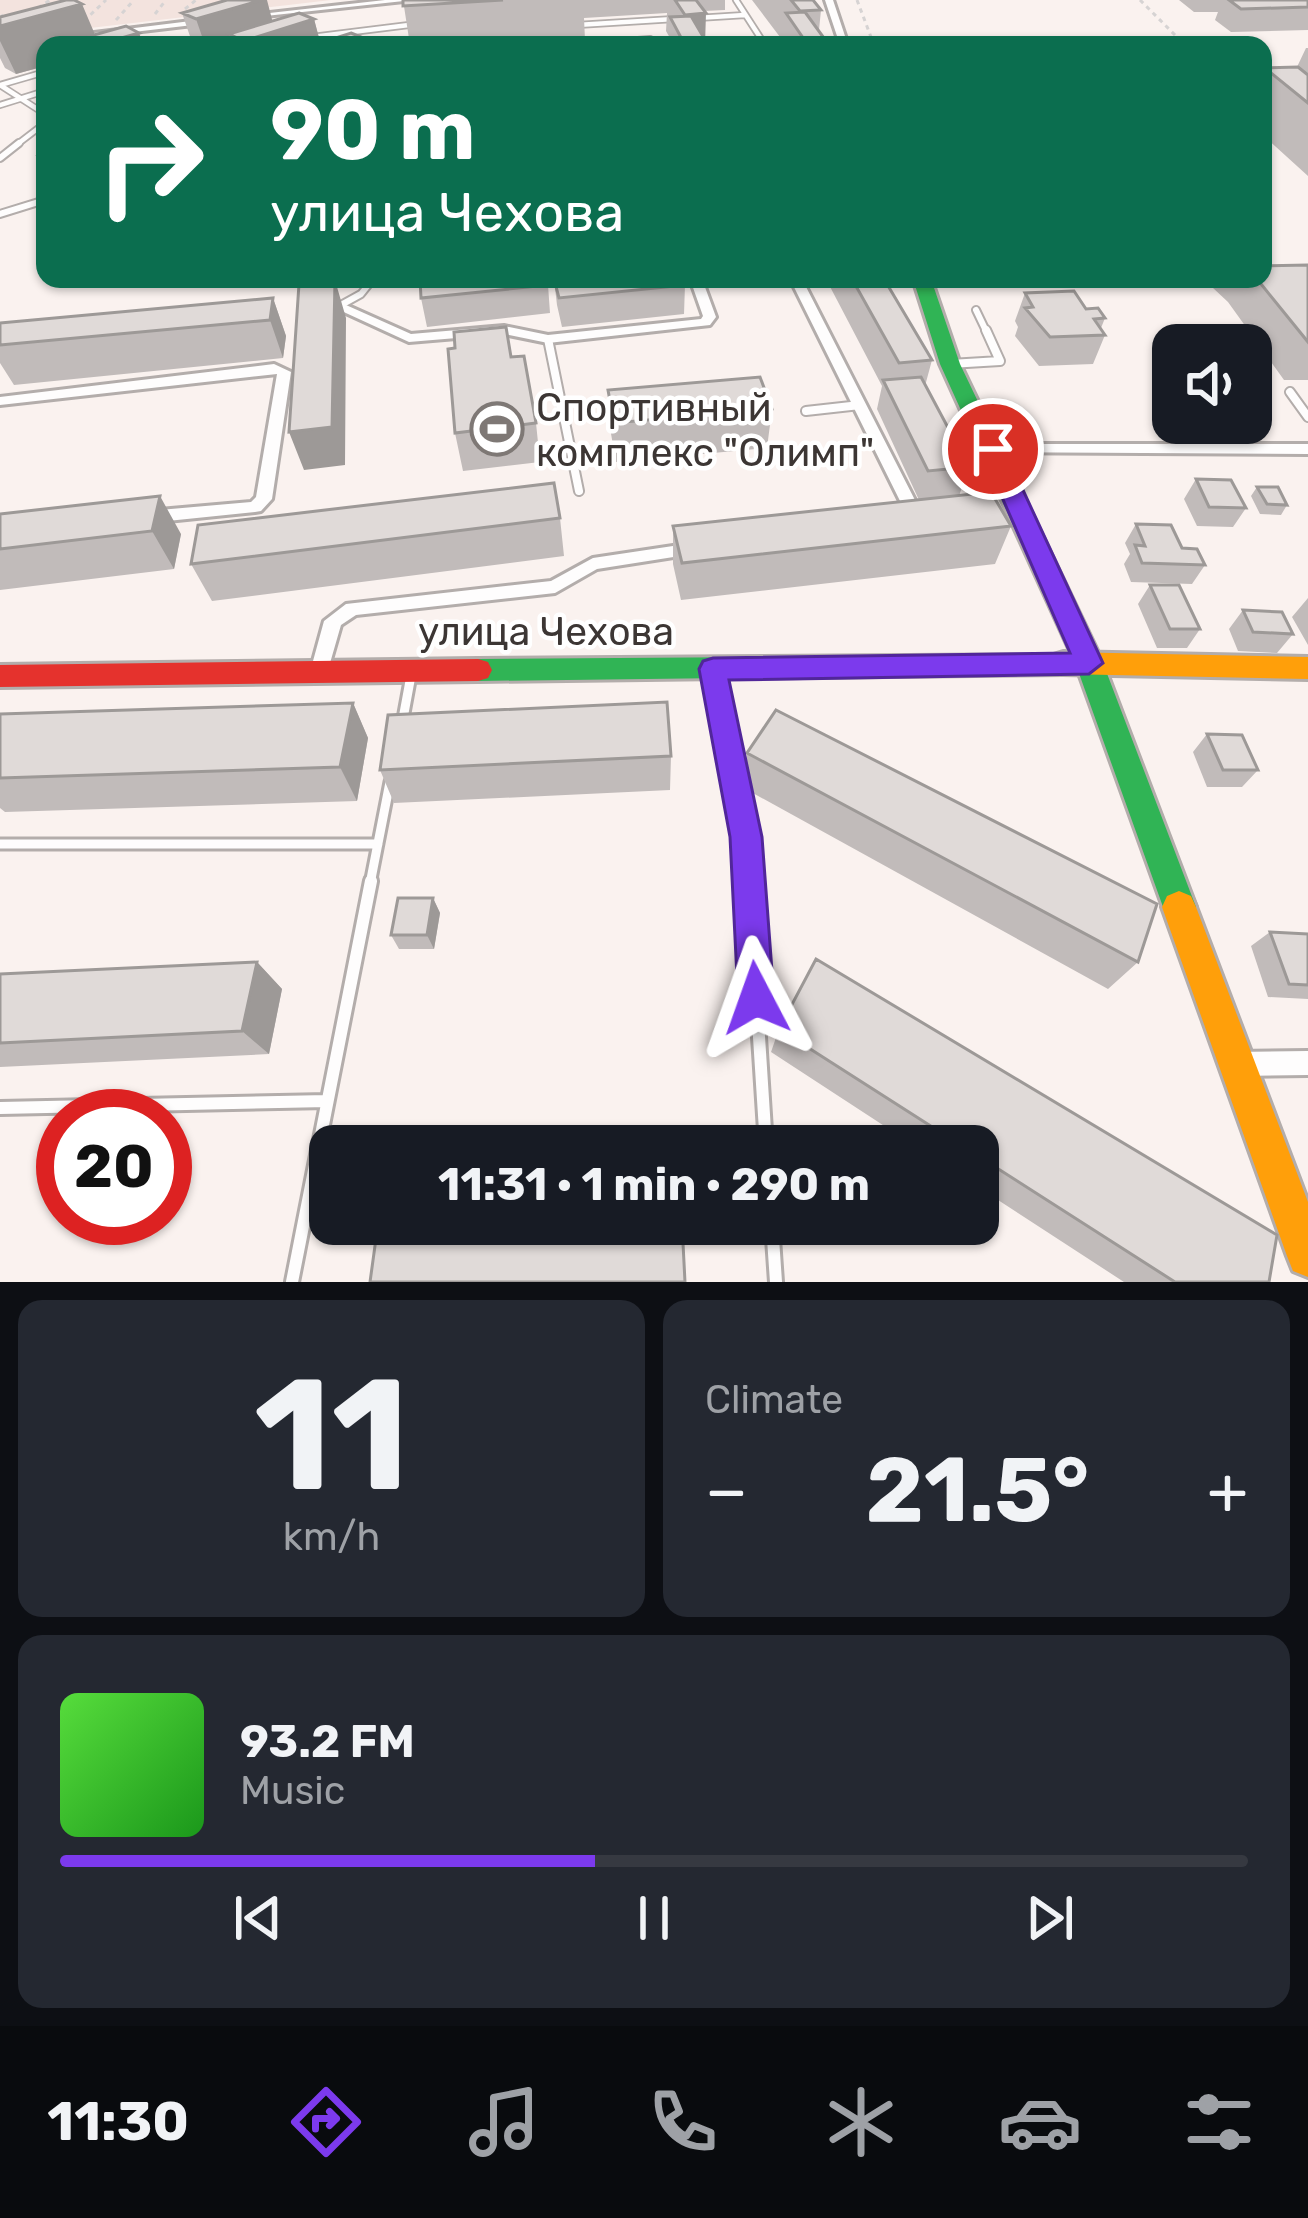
<!DOCTYPE html>
<meta charset="utf-8">
<style>
:root{--surface:#171b24;--page:#242831;--text:#f1f3f6;--muted:#9ea1a6;--line:#363941;--accent:#7c3aed}
body{margin:0;font-family:Rubik,sans-serif;background:var(--page);color:var(--text);height:100vh;display:flex;flex-direction:column;font-size:45px;white-space:nowrap}
*{box-sizing:border-box;margin:0}
p{font-size:39px;color:var(--muted)}
.icon{flex:none;width:66px;height:66px;fill:none;stroke:currentColor;stroke-width:2;stroke-linecap:round;stroke-linejoin:round}
.map{position:relative;height:1282px;overflow:hidden}
.side{display:flex;flex-direction:column;gap:18px;padding:18px;background:#0d0f14;flex:1}
.side>*{flex:none}
.guide{position:absolute;left:36px;top:36px;width:1236px;height:252px;border-radius:24px;box-shadow:0 3px 9px #0004;background:#0b6e4f;color:#fff;overflow:hidden}
.fabs{position:absolute;left:1152px;top:324px;display:grid;gap:24px}
.fabs a{display:grid;place-items:center;width:120px;height:120px;border-radius:24px;background:var(--surface);box-shadow:0 3px 9px #0004;font-size:60px}
.speed{position:absolute;left:36px;top:1089px;display:flex;gap:24px;font-size:60px;font-weight:700;text-align:center}
.speed>*{display:grid;place-content:center;width:156px;height:156px;border-radius:50%;background:var(--surface);box-shadow:0 3px 9px #0004;line-height:1}
.speed .limit{border:18px solid #d22;background:#fff;color:#111}
.pin{position:absolute;display:grid;place-items:center;width:102px;height:102px;color:#fff;margin:-51px;border:6px solid #fff;border-radius:50%;box-shadow:0 3px 12px #0007}
.me{position:absolute;width:132px;margin:-66px;rotate:356deg;stroke-linejoin:round;filter:drop-shadow(0 0 9px #0008)}
.turn{display:flex;align-items:center;gap:42px;height:252px;padding:0 36px;font-size:54px}
.turn .icon{width:156px;height:156px;stroke-width:2.5}
.turn b{display:block;font-size:84px;line-height:102px}
.big{font-size:90px;font-weight:700;line-height:1.1}
.side .widget{flex:1;display:flex;flex-direction:column;justify-content:center;gap:18px;min-width:0;padding:0 42px;border-radius:24px;background:var(--page)}
.side .dial{align-items:center;gap:0}
.dial b{font-size:156px;line-height:1}
.song{display:flex;align-items:center;gap:36px}
.cover{width:144px;height:144px;border-radius:18px;background:linear-gradient(135deg,hsl(110 70% 55%),hsl(120 70% 35%))}
.played{height:12px;border-radius:6px;background:linear-gradient(90deg,var(--accent) 45%,var(--line) 45%)}
.keys{display:flex;justify-content:space-around;direction:ltr}
.heat{display:flex;justify-content:space-between;align-items:center;font-size:66px;direction:ltr}
.side .tiles{flex:1;display:grid;gap:18px;grid-template-columns:1fr 1fr}
.widget:last-child{grid-column:span 2}
.trip{position:absolute;left:309px;top:1125px;width:690px;height:120px;border-radius:24px;background:var(--surface);box-shadow:0 3px 9px #0004;font-weight:700;line-height:120px;text-align:center}
.tab-bar{display:flex;height:192px;justify-content:space-around;align-items:center;background:#090b0e;color:var(--muted)}
.tab-bar .icon{width:84px;height:84px}
.tab-bar .selected{color:var(--accent)}
.tab-bar b{font-size:54px;color:var(--text)}
.map>svg:first-child{display:block}
</style>
<div class="map">
<svg width="1308" height="1282" viewBox="0 0 1308 1282">
<rect width="100%" height="100%" fill="#faf2ef"/>
<path fill="#f3e3de" d="M0 0H331L12 37H0Z"/>
<g fill="none" stroke-linecap="round" stroke-linejoin="round">
<g stroke="#b3adab" stroke-width="8">
<path id="lane-far4" d="M736 0 765 45
M697 18 745 15
M577 25 674 19
M312 37 417 24
M576 45 650 39
M0 85 45 114
M0 85 45 72
M0 105 45 91
M15 146 45 123"/>
</g>
<g stroke="#b3adab" stroke-width="10">
<path id="lane-far3" d="M0 158 19 143
M0 214 45 200
M332 310 361 294 373 279
M976 310 987 333"/>
</g>
<g stroke="#b3adab" stroke-width="12">
<path id="lane-far2" d="M548 339 579 491
M950 364 1000 361 986 330
M1290 392 1308 417
M806 411 860 405"/>
</g>
<g stroke="#b3adab" stroke-width="15">
<path id="lane-far1" d="M713 669 746 837 749 884
M402 724 412 670
M0 844H378
M370 884 390 782"/>
</g>
<g stroke="#b3adab" stroke-width="18">
<path id="lane" d="M749 881 766 1146
M0 1108 327 1101
M772 1224 776 1282
M292 1282 371 881"/>
</g>
<g stroke="#b3adab" stroke-width="6">
<path id="street" d="M385 0H413L247 18 243 16Z
M825 0H833L848 45H840Z
M207 19 210 23 74 39 70 36Z
M690 279H702L716 317 710 325 548 343 504 334 409 342 335 308 346 305 411 334 504 326 548 335 701 319 703 316Z
M790 279H802L918 506 930 516 928 520H916L904 509Z
M274 364 291 372 272 499 261 511 255 512 148 523 140 517 148 511 251 502 256 497 277 374 0 405V397Z
M993 444H1308V454L988 452 986 449Z
M693 543 701 549 699 553 597 569 555 593 356 615 341 625 326 677H312L310 672 324 621 346 604 551 581 593 558Z
M1308 1051V1075L1235 1076 1226 1073 1223 1064 1226 1055 1235 1052Z"/>
</g>
<g stroke="#b3adab" stroke-width="6">
<path id="fast" d="M913 279H931L960 364 1103 663 1196 907 1191 918 1179 923 1167 918 1076 665 1063 674 478 681 468 678 464 670 468 662 478 659 1072 655 940 364Z"/>
</g>
<g stroke="#b3adab" stroke-width="6">
<path id="slow" d="M1063 652 1308 657V679L1063 674 1053 671 1049 663 1053 655Z
M1179 891 1191 896 1196 907 1308 1202V1277L1293 1271 1287 1256 1162 907 1167 896Z"/>
</g>
<g stroke="#b3adab" stroke-width="6">
<path id="jam" d="M478 659 488 662 492 670 488 678 478 681 0 687V665Z"/>
</g>
<path stroke="#d6d3d3" stroke-width="3" stroke-dasharray="4.5 4.5" stroke-linecap="butt" d="M857 0 874 45
M1140 0 1185 45
M38 8 50 0
M185 9 196 0
M155 14 166 0
M0 18 5 13
M116 20 134 0
M84 21 106 0"/>
<use href="#lane-far4" stroke="#fefdfd" stroke-width="4.5"/>
<use href="#lane-far3" stroke="#fefdfd" stroke-width="6"/>
<use href="#lane-far2" stroke="#fefdfd" stroke-width="8"/>
<use href="#lane-far1" stroke="#fefdfd" stroke-width="9"/>
<use href="#lane" stroke="#fefdfd" stroke-width="12"/>
<use href="#street" fill="#fefdfd" fill-rule="evenodd"/>
<use href="#fast" fill="#30b455" fill-rule="evenodd"/>
<use href="#slow" fill="#ff9f0a" fill-rule="evenodd"/>
<use href="#jam" fill="#e5322d" fill-rule="evenodd"/>
</g>
<path fill="#c1bbba" d="M403 0H725V10L704 11 705 40 708 45H670V38L666 31 667 13 584 18 585 40 509 45H410Z
M752 0H813L821 10 819 30 829 45H783V41Z
M1179 0H1308V30L1231 32 1215 20 1218 12H1194Z
M182 13 273 21 314 19 320 43 367 45H193Z
M0 17 95 35 45 45V66L16 74 5 68 0 58Z
M1306 48H1308V176L1263 135V72L1265 68 1297 67Z
M1263 184 1272 193 1263 211Z
M1263 252 1270 261 1267 266 1308 265V380H1284L1228 302 1213 288 1217 279H1213H1263Z
M554 279 685 285 684 314 562 327 557 305Z
M826 279H884L932 360 925 386 969 467 959 496 1011 526 995 564 681 600 673 564V526L919 500 877 409 882 386Z
M548 285 550 313 427 327 421 298Z
M1025 293 1086 309 1105 318 1101 328 1105 335 1093 364 1039 366 1015 336 1018 327 1015 321Z
M273 298 286 336 283 358 14 385 0 363V323Z
M608 390 772 409 767 448 616 462 610 428Z
M536 423 540 462 463 471 455 433Z
M1196 479 1246 508 1233 527 1197 526 1184 499Z
M1257 487 1287 505 1281 515 1260 514 1251 496Z
M0 514 181 534 174 569 0 590Z
M560 518 564 556 212 601 191 564Z
M1136 524 1205 565 1192 584 1131 582 1124 564 1130 554 1125 543Z
M1150 585 1200 629 1187 648H1157L1138 604Z
M1308 598V645L1292 617Z
M1243 610 1293 634 1277 653 1238 651 1229 629Z
M353 703 368 738 357 801 5 812 0 808V714Z
M1207 734 1258 770 1242 787H1207L1193 752Z
M747 753 1138 962 1108 989 742 787Z
M671 756 670 790 394 803 380 770Z
M433 898 440 913 434 949H399L391 935Z
M1270 932 1308 934V999L1268 997 1251 946Z
M257 962 282 989 269 1054 0 1067V974Z
M779 1029 1269 1282H1124L978 1187V1146H915L771 1052Z"/>
<path fill="#9d9997" d="M262 0H267L275 31 314 19 321 45H245L244 41 229 34 232 45H205L196 19Z
M82 4 99 44 139 33 144 45H45V54L38 50 45 66 16 74 0 41V26Z
M706 13 705 45 685 15Z
M335 280 346 318 345 465 304 470 289 432Z
M273 298 286 336 283 358 270 320Z
M160 496 181 534 174 569 152 531Z
M353 703 368 738 357 801 340 767Z
M433 898 440 913 434 949 427 935Z
M257 962 282 989 269 1054 242 1031Z"/>
<path fill="#e0dad8" stroke="#9d9997" stroke-width="3" d="M66 0H74L82 4 0 26V17Z
M227 0H262L196 19 182 13Z
M403 0H503L403 6Z
M675 0H696L706 13 685 15Z
M791 0H813L821 10 800 11Z
M1229 0H1308V7L1241 9Z
M805 12 829 45H808L786 13Z
M299 13 314 19 244 41 229 34Z
M691 16 708 45H685L670 17Z
M126 26 139 33 97 45H58Z
M351 33 366 39 350 45H314Z
M545 41 546 45H521L520 43Z
M1298 67 1308 75V103L1265 68Z
M44 142 45 153 38 154Z
M1308 265V342L1257 279H1263V266Z
M420 279H546L548 285 421 298Z
M554 279H682L685 285 559 298Z
M852 279H884L932 360 899 363Z
M335 280 332 427 289 432 299 284Z
M1074 291 1086 309 1098 308 1105 318 1094 319 1105 335 1050 337 1025 308 1033 307 1025 293Z
M273 298 270 320 0 345V323Z
M506 327 511 357 524 356 536 423 455 433 448 349 455 348 454 332Z
M760 377 772 409 614 423 608 390Z
M921 377 969 467 928 471 883 380Z
M1196 479 1231 480 1246 508 1209 507Z
M554 483 560 518 191 564 198 525Z
M1257 487H1278L1287 505 1267 504Z
M991 492 1011 526 682 563 673 526Z
M160 496 152 531 0 549V514Z
M1136 524 1171 525 1182 548 1197 549 1205 565 1142 563 1135 545 1145 546Z
M1150 585H1179L1200 629H1170Z
M1243 610 1282 612 1293 634 1253 632Z
M667 702 671 756 380 770 388 715Z
M353 703 340 767 0 778V714Z
M776 710 1157 904 1138 962 747 753Z
M1207 734 1242 735 1258 770H1223Z
M398 898H433L427 935H391Z
M1270 932 1308 934V985L1289 984Z
M816 959 1277 1235 1269 1282H1175L978 1156V1146H962L779 1029Z
M257 962 242 1031 0 1043V974Z
M378 1224H682L685 1282H370Z"/>
<path fill="#7c3aed" stroke="#51269a" stroke-width="3" d="M993 442 1004 449 1103 663 1089 674 729 680 762 837 774 998 769 1011 756 1016 744 1011 738 998 730 837 699 669 703 661 713 658 1070 653 981 449Z"/>
<defs>
<g id="stadium-ring" transform="scale(2.7)"><circle r="9.5" fill="#fff" stroke="#7e7875" stroke-width="1.5"/><path d="M0-5a6.5 5 0 1 0 0 10a6.5 5 0 1 0 0-10ZM-3.5-1.8h7v3.6h-7Z" fill="#7e7875"/></g>
</defs>
<g fill-rule="evenodd">
<use href="#stadium-ring" x="497" y="429"/>
</g>
<g text-anchor="middle" stroke-width="9" stroke-linejoin="round" paint-order="stroke">
<g font-size="39" fill="#3c3634" stroke="#fff" text-anchor="start">
<text x="536" y="421">Спортивный<tspan x="536" dy="45">комплекс "Олимп"</tspan></text>
</g>
<g font-size="39" fill="#3c3634" stroke="#fff">
<text x="546" y="645">улица Чехова</text>
</g>
</g>
</svg>
<div class="fabs">
<a><svg class="icon" aria-label="sound" viewBox="0 0 24 24"><path d="M4 9h4l5-4v14l-5-4H4zM17 9q2 3 0 6"/></svg></a>
</div>
<div class="speed"><div class="limit">20</div></div>
<div class="pin" style="left:993px;top:449px;background:#d93025"><svg class="icon" aria-label="arrive" viewBox="0 0 24 24"><path d="M6 21V4h12l-3 4 3 4H6"/></svg></div>
<svg class="me" style="left:756px;top:998px" viewBox="-20 -20 40 40"><path d="M0-17L14 15 0 8-14 15z" fill="#7c3aed" stroke="#fff" stroke-width="4"/></svg>
<div class="trip">11:31 · 1 min · 290 m</div>
<div class="guide">
<div class="turn"><svg class="icon" aria-label="right" viewBox="0 0 24 24"><path d="M7 20v-9h11M14 6l5 5-5 5"/></svg><div><b>90 m</b>улица Чехова</div></div>
</div>
</div>
<section class="side">
<div class="tiles">
<div class="widget dial"><b>11</b><p>km/h</p></div>
<div class="widget"><p>Climate</p>
<div class="heat"><a>−</a><b class="big">21.5°</b><a>+</a></div>
</div>
<div class="widget">
<div class="song"><i class="cover"></i><div><b>93.2 FM</b><p>Music</p></div></div>
<div class="played"></div>
<div class="keys"><svg class="icon" aria-label="previous" viewBox="0 0 24 24"><path d="M18 5L8 12l10 7zM5 5v14"/></svg><svg class="icon" aria-label="pause" viewBox="0 0 24 24"><path d="M8 5v14M16 5v14"/></svg><svg class="icon" aria-label="next" viewBox="0 0 24 24"><path d="M6 5l10 7-10 7zM19 5v14"/></svg></div>
</div>
</div>
</section>
<nav class="tab-bar">
<b>11:30</b>
<svg class="icon selected" aria-label="directions" viewBox="0 0 24 24"><path d="M12 3l9 9-9 9-9-9zM9 14v-3h6M13 9l2 2-2 2"/></svg>
<svg class="icon" aria-label="music" viewBox="0 0 24 24"><path d="M9 18V5l10-2v13"/><circle cx="6" cy="18" r="3"/><circle cx="16" cy="16" r="3"/></svg>
<svg class="icon" aria-label="phone" viewBox="0 0 24 24"><path d="M5 4h4l2 5-3 2q2 4 5 5l2-3 5 2v4C11 20 4 13 5 4z"/></svg>
<svg class="icon" aria-label="climate" viewBox="0 0 24 24"><path d="M12 3v18M4 7l16 10M4 17L20 7"/></svg>
<svg class="icon" aria-label="car" viewBox="0 0 24 24"><path d="M5 17H2v-5l4-1 3-4h7l3 4 3 1v5h-3M9 17h6M6 11h13"/><circle cx="7" cy="17" r="2"/><circle cx="17" cy="17" r="2"/></svg>
<svg class="icon" aria-label="filters" viewBox="0 0 24 24"><path d="M4 7h16M4 17h16"/><circle cx="9" cy="7" r="2"/><circle cx="15" cy="17" r="2"/></svg>
</nav>
